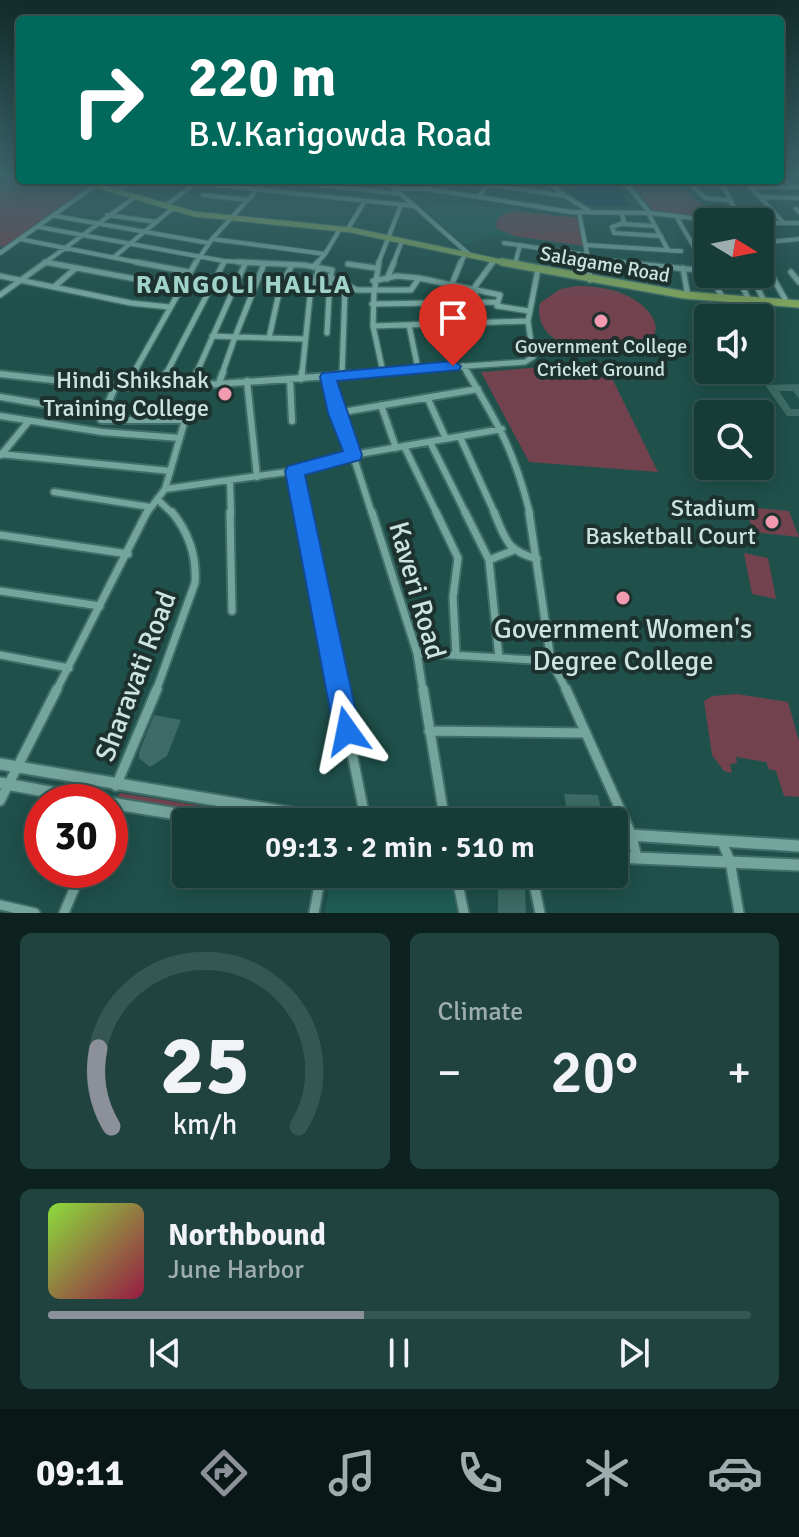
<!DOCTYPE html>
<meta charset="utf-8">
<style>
:root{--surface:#173c38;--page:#204340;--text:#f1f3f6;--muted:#9eadae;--line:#365653;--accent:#8c9099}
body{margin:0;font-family:Signika,sans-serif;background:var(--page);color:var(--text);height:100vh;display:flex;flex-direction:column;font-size:30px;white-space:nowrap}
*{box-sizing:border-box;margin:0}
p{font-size:26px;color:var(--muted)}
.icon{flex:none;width:44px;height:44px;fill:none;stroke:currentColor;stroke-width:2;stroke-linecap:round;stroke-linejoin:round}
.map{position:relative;height:913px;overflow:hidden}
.sheet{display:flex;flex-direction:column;gap:20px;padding:20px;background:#0d211f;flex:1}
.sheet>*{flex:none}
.top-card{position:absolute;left:16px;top:16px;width:768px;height:168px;border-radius:8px;box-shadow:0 4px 20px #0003,0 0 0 2px var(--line);background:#00695c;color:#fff;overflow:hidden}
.needle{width:52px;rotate:100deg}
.buttons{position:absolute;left:694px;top:208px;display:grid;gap:16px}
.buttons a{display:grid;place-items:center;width:80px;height:80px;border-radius:8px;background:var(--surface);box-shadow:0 4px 20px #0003,0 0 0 2px var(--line);font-size:40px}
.speed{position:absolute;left:24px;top:784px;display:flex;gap:16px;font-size:40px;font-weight:700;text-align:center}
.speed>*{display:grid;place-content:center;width:104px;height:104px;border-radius:50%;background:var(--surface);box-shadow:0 4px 20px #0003,0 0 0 2px var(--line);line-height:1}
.speed .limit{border:12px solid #d22;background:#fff;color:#111}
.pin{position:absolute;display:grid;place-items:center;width:68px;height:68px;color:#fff;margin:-82px -34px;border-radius:50% 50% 50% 0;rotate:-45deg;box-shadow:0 0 8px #0007}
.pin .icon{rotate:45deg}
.me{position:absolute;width:88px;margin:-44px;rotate:348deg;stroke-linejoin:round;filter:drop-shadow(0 0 6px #0008)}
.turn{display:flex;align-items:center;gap:28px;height:168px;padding:0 40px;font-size:36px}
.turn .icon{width:104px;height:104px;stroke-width:2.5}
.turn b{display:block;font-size:56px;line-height:68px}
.big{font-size:60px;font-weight:600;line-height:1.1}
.sheet .tile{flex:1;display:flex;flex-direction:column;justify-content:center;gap:12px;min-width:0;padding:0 28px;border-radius:12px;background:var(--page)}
.sheet .dial{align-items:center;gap:0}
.dial svg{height:208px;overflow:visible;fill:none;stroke:var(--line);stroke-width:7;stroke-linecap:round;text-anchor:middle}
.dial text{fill:var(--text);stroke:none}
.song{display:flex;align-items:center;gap:24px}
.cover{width:96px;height:96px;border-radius:12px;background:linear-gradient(135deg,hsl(90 70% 55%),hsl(340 70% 35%))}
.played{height:8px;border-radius:4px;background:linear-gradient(90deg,var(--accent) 45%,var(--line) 45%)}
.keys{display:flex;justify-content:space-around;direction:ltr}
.heat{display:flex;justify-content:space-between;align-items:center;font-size:44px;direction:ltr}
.sheet .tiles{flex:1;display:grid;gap:20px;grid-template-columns:1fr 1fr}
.tile:last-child{grid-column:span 2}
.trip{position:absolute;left:172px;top:808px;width:456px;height:80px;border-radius:8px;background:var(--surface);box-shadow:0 4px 20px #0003,0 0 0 2px var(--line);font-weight:600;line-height:80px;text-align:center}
.menu{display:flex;height:128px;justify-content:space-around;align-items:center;background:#091816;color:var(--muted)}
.menu .icon{width:56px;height:56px}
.menu .current{color:var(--accent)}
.menu b{font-size:36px;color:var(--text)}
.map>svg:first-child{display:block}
</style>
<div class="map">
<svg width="799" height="913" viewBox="0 0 799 913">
<rect width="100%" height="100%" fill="#1f504a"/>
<path fill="#1e5c54" d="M449 203 578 217 584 246 498 235 464 244 424 209Z
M331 879 454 886 460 913H325Z"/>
<path fill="#72434f" d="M0 175 20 176V180H43L86 188 4 247 0 246Z
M628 180H670L707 208 702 217 654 212Z
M515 211 579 218 584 246 514 236 496 228 497 219 505 213Z
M576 286C600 286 627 290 645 308 700 364 525 372 540 303L560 289Z
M604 362 658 472 529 462 481 372Z
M744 507 789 511 799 537 754 532Z
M744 553 768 558 776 599 752 594Z
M737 694 788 702 799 741V797L784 796 776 771 769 769 766 762 736 757 737 763 730 764 732 773 724 771 712 755 704 701 712 696Z
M120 793 301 822H261L117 797Z"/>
<path fill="#0e344f" d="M615 182 629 206 586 205 564 189Z"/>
<path fill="#3c6c65" d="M799 384V399L793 391H779L791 409H799V416H787L765 385Z
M154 715 181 720 167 756 150 767 139 758V752Z
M564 794 598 795 603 819 568 818Z
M503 875 519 878 525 890 526 913H498V882Z"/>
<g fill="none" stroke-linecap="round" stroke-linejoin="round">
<g stroke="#416d68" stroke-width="6">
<path id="minor-far4" d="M782 175 793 187
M168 180 415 206
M274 180 401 194
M375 180 386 181
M457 180 565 196 588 210
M491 180 479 197 571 212 650 213
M546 180 563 194
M623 180 650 213 676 216 704 264
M675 180 716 181
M687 180 705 198 732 201
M715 180 725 189 741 222
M744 180 784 223
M718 182H746
M752 188 799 187
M396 189H427L425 180
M427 189 479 197
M119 190 133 180
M203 195 248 200
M760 197 799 198
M165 206 197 182
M796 209 799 212
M579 212 588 259
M622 213 624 223 612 227 614 233 661 236
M648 213 668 250
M107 215 157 222
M55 216 209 243
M676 216 706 220
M741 221 754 222
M708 223 706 220 741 222
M760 223H799
M623 224 655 226
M39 227 224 261 277 264
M347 230 365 201
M20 239 146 264
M212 239 325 254 316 264
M504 243 587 255
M760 243 799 239
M586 245 681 251
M325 254 340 229
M760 254 765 264
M114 257 173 208
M45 262 54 264
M43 264 135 197
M195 264 212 239 266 180
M223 264 224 261
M378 264 401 205
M393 264 402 241
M460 264 465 255
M491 264 493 261
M515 264 520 245
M588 264V259L635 264"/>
</g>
<g stroke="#416d68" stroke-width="8">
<path id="minor-far3" d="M45 262 141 280 183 283
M136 262 189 272
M238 262 303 265 332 270 330 277 357 290H411L419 278 500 295 497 306 529 311
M379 262 374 293 373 326 528 321
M588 262 590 280
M615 262 708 271
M703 262 708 270
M764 262 785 299
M348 264 376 268
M292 265 280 288 269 338 305 339
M515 265 516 262
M313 267 318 262
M683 268 687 291
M791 272 799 282
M710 274 721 295
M736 274 748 298
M751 274 763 299
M0 276 131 303 169 307
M387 279 394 262
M373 281 397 276 419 278
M55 286 76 268
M0 295 46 262
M445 301 461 262
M372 304 498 302
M482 320 474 288 493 262
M409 325 418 369
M373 326 383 372
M445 332 453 366
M327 333 330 277
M212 336 235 337 264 264
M463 366 468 374
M133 374 196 262
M166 374 224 262
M196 374 245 264
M222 374 235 337 269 338
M302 374 310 296 319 268
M342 374 345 290 350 286
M355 374 525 362 533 357 528 321 538 269"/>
</g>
<g stroke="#416d68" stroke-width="10">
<path id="minor-far2" d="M467 372C499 425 515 453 530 514
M0 374 115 387 191 386 383 372
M328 377 372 514
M301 379 302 372
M290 380 292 421
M247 381 257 477
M219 383 223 372
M191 386 197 372
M115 387 101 420H185L165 489 146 514
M126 387 134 372
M159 387 167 372
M0 397 101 414
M428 399 446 439
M381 405 396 448
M337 413 478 389
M0 416 102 432 180 438
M460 437 495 514
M430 442 466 514
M404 446 437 514
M0 454 170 471
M1 455 29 421
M294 471 303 514
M230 481 231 514
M165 489 294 471 353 455 502 429
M54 492 150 507
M157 499 173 514"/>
</g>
<g stroke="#416d68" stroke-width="11">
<path id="minor-far1" d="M230 512 232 611
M302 512 339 691
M372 512 417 653 423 691
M436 512 458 558 453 597 456 654
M465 512 489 560 499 658
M494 512C506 540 506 550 537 559
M529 512 551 661 567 691
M0 535 128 554
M489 560 512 551
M0 591 100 606
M417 653 551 661
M0 655 69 668
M56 691 147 512
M156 691 195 583C197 555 189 533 172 512"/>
</g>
<g stroke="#416d68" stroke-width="13">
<path id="minor" d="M339 689 366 822
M423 689 445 822
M566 689 632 836 637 858
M429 731 586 733
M116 786 157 689
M0 801 57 689
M722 842 730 861 739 913
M456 874 464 913
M532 874 540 913
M0 905 35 913
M64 913 82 870
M314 913 321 874"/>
</g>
<g stroke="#416d68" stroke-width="6">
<path id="tertiary-far1" d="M385 180 471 256
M0 253 103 180"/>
</g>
<g stroke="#416d68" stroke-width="15">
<path id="tertiary" d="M0 764 345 822
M0 783 104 802
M110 803 226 822
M614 834 799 846
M614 857 799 865"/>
</g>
<g stroke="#416d68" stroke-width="7">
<path id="primary-far1" d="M78 180 194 214 351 230 511 264"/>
</g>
<g stroke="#416d68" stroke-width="10">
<path id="primary" d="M502 262 685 295 799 304"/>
</g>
<use href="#minor-far4" stroke="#74a59d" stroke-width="4"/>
<use href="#minor-far3" stroke="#74a59d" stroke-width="5"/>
<use href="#minor-far2" stroke="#74a59d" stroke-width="6"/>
<use href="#minor-far1" stroke="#74a59d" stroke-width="7"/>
<use href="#minor" stroke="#74a59d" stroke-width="9"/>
<use href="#tertiary-far1" stroke="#74a59d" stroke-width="4"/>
<use href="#tertiary" stroke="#74a59d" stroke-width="11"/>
<use href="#primary-far1" stroke="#7da35f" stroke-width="5"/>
<use href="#primary" stroke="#7da35f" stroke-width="7"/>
</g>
<linearGradient id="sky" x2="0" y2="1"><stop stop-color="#112c29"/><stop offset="0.58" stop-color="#3c646b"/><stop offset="1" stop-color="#3c646b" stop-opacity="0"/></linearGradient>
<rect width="799" height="303" fill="url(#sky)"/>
<path fill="#1a73e8" stroke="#114b97" stroke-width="2" d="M453 361 461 366 459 370 337 381 362 455 360 460 305 475 360 731 357 740 347 744 338 740 334 731 285 471 288 466 343 451 328 413 320 377 322 373Z"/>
<g fill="#f29ab0" stroke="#1d312e" stroke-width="3">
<circle cx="601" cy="321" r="8"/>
<circle cx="225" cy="394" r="8"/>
<circle cx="772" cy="522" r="8"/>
<circle cx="623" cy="598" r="8"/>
</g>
<g text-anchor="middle" stroke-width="8" stroke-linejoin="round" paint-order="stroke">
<g font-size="20" fill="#cbe4df" stroke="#1d312e">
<text transform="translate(605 264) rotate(10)" y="7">Salagame Road</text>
</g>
<g font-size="20" fill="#cbe4df" stroke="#1d312e">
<text x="601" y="353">Government College<tspan x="601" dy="23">Cricket Ground</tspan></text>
</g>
<g font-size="24" fill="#cbe4df" stroke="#1d312e" text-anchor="end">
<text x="209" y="388">Hindi Shikshak<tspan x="209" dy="28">Training College</tspan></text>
<text x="756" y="516">Stadium<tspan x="756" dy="28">Basketball Court</tspan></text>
</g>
<g font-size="26" font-weight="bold" letter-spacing="2" fill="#a0d3ca" stroke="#1d312e">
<text x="244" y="293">RANGOLI HALLA</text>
</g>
<g font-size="28" fill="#cbe4df" stroke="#1d312e">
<text transform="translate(418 590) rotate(74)" y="10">Kaveri Road</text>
<text transform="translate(135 676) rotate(-69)" y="10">Sharavati Road</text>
</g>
<g font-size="28" fill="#cbe4df" stroke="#1d312e">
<text x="623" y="638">Government Women's<tspan x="623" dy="32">Degree College</tspan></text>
</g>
</g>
</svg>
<div class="buttons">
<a><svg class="needle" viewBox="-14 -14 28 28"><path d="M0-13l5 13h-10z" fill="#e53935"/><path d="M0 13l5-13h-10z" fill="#9eadae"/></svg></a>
<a><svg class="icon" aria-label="sound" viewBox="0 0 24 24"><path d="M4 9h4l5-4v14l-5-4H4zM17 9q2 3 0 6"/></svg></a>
<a><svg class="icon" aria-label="search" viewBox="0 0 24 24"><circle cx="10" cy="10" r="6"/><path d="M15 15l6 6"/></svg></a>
</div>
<div class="speed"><div class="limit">30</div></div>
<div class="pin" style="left:453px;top:366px;background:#d93025"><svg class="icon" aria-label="arrive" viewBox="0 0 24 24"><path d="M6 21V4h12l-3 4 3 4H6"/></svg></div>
<svg class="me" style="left:347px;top:731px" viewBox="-20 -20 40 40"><path d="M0-17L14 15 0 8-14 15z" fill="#1a73e8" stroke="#fff" stroke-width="4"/></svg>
<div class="trip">09:13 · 2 min · 510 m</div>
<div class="top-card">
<div class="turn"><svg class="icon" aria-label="right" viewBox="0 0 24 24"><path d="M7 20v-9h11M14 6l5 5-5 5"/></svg><div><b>220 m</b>B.V.Karigowda Road</div></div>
</div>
</div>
<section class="sheet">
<div class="tiles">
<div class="tile dial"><svg viewBox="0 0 100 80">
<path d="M14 69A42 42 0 1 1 86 69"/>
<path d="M14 69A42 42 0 0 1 9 39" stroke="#8c9099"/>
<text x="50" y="56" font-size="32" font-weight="700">25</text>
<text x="50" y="72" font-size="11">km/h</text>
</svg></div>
<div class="tile"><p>Climate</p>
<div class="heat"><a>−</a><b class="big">20°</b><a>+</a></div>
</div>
<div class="tile">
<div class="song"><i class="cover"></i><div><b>Northbound</b><p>June Harbor</p></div></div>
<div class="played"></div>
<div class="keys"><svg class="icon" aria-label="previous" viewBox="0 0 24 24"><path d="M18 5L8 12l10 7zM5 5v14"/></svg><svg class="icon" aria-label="pause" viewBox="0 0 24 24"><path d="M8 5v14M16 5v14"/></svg><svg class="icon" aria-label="next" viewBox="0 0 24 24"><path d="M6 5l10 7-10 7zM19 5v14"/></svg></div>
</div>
</div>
</section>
<nav class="menu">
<b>09:11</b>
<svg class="icon current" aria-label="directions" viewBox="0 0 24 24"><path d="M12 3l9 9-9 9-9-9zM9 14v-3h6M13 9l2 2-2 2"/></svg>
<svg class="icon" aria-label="music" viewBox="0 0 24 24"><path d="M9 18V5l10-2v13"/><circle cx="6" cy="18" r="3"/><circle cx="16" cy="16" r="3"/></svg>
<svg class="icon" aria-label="phone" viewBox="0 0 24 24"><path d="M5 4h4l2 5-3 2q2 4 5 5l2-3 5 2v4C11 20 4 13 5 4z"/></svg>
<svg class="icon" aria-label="climate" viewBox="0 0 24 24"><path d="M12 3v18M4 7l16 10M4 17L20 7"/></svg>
<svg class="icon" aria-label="car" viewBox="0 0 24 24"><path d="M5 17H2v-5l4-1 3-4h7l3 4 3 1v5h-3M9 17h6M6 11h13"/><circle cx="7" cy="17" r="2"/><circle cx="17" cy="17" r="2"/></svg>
</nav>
